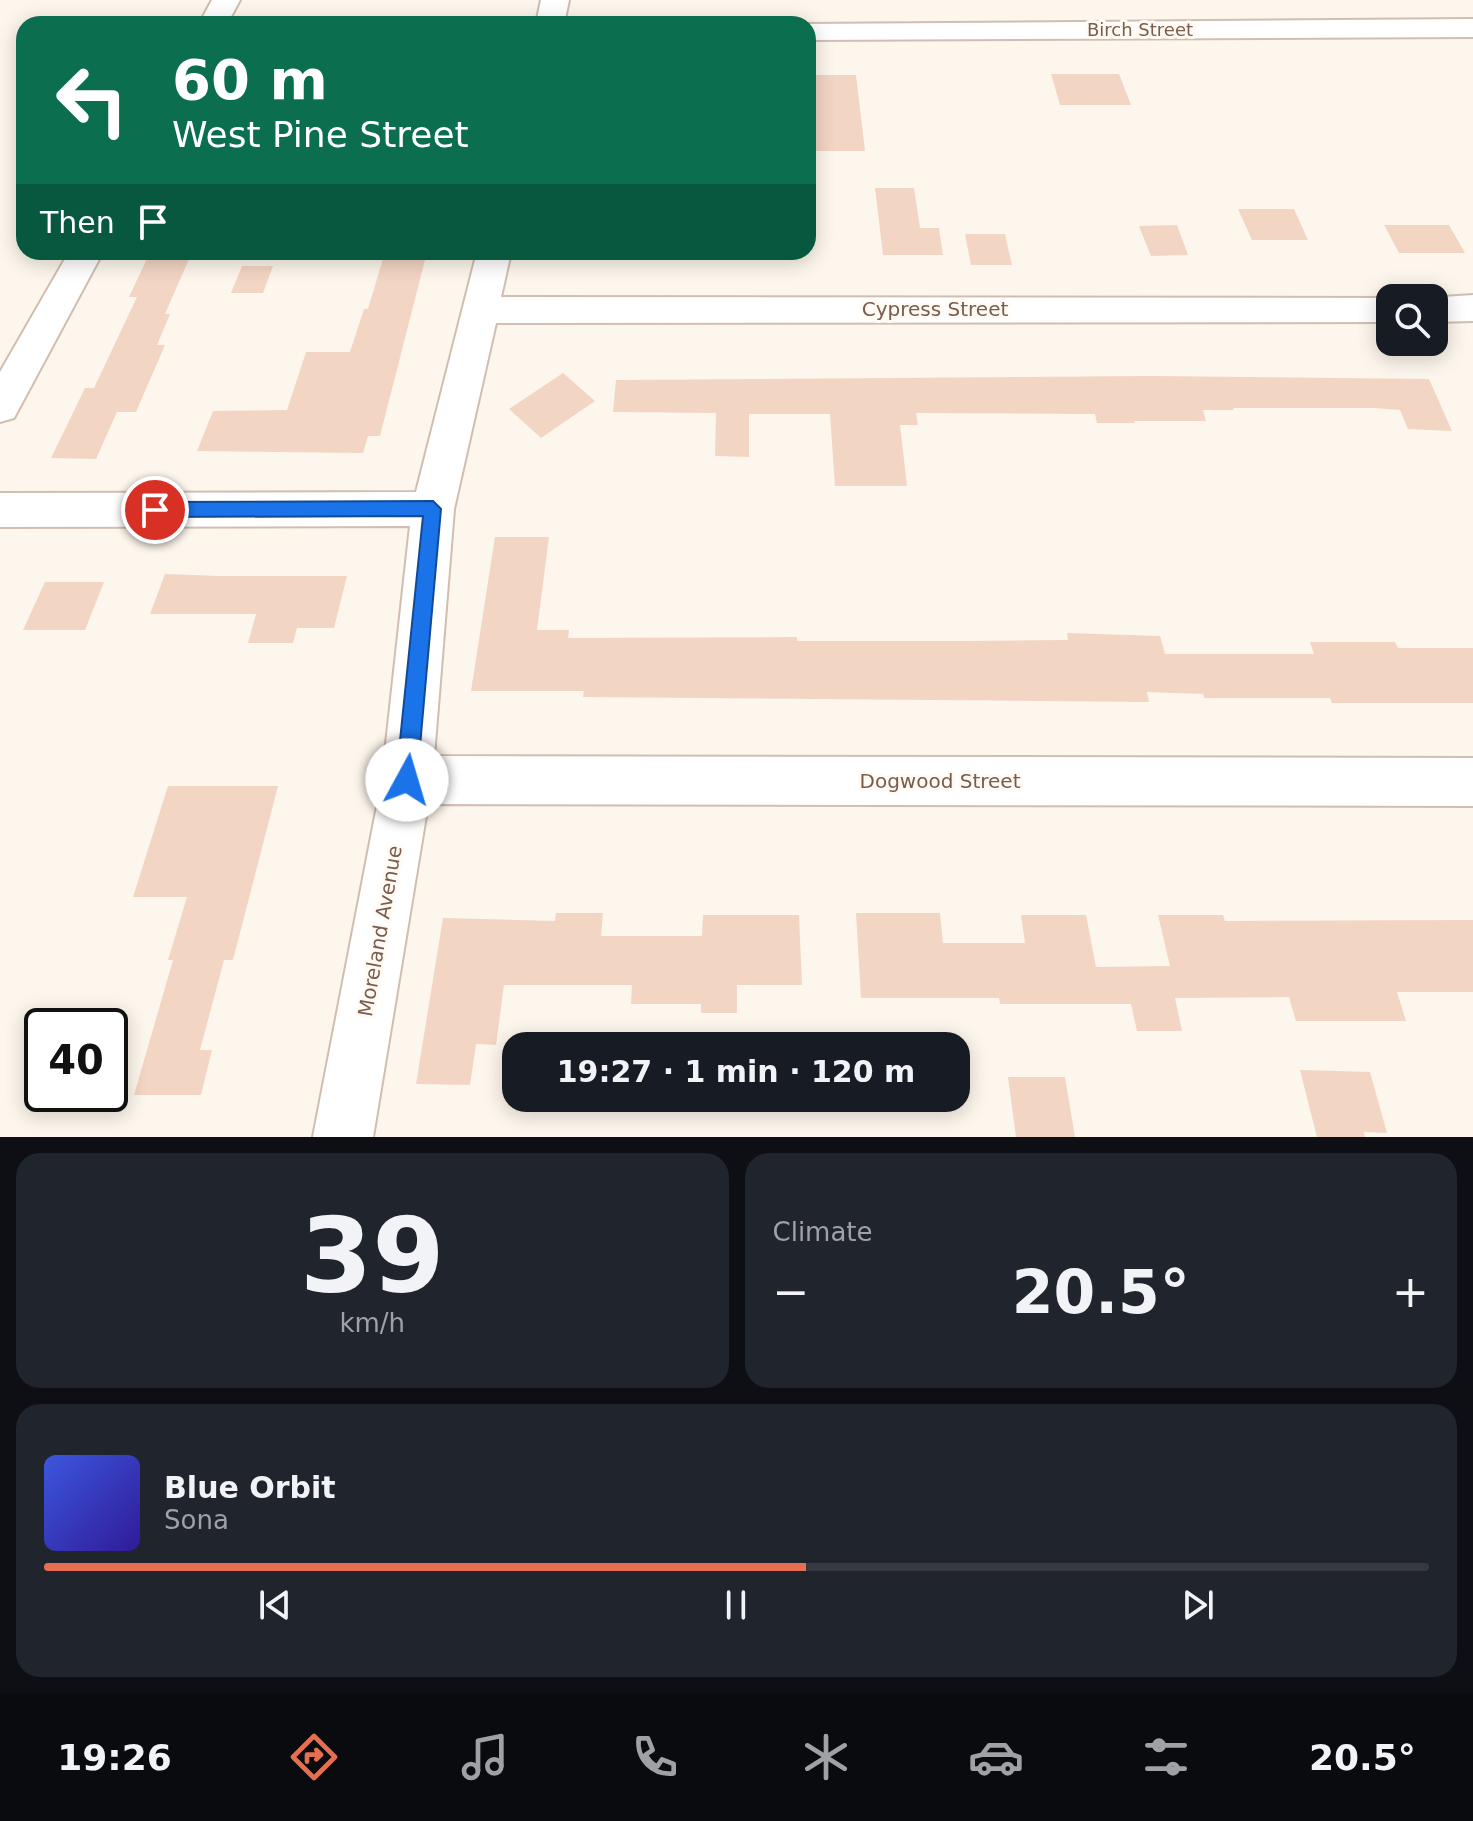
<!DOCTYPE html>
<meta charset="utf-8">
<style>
:root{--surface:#171b24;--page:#20242c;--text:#f1f3f6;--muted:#9ea1a6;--line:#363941;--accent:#e76f51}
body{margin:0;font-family:"DejaVu Sans",sans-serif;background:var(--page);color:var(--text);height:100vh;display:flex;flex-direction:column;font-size:30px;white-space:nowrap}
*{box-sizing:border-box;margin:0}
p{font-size:26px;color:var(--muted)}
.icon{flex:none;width:44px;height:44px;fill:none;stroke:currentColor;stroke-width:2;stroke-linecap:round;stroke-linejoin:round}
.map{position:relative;height:1137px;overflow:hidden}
.details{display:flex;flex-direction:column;gap:16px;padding:16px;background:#0d0f14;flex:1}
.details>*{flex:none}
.hud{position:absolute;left:16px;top:16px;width:800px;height:244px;border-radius:24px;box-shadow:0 4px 20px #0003;background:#0b6e4f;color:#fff;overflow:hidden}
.fabs{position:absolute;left:1376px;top:284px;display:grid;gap:16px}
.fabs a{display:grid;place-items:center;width:72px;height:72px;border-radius:16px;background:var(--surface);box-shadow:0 4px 20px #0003;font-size:40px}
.speed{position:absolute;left:24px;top:1008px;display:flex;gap:16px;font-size:40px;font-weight:700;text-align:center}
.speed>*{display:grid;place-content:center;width:104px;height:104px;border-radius:50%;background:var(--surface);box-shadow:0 4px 20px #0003;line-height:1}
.speed .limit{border:4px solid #111;border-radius:12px;background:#fff;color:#111}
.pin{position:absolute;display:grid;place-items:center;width:68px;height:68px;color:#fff;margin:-34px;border:4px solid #fff;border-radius:50%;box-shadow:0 2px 8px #0007}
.me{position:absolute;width:88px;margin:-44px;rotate:6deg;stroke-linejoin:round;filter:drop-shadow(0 0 6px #0008)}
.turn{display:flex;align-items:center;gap:28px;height:168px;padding:0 24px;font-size:36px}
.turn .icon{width:104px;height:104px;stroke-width:2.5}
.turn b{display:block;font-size:56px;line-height:68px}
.then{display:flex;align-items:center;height:76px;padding:0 24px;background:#0003;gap:16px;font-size:30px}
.big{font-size:60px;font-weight:700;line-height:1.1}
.details .tile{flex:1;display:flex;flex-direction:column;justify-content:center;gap:12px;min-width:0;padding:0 28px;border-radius:24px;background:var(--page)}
.details .dial{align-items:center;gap:0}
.dial b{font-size:104px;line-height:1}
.song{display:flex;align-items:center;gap:24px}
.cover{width:96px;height:96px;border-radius:12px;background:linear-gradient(135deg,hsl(230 70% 55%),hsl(250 70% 35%))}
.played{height:8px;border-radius:4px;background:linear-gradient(90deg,var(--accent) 55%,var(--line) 55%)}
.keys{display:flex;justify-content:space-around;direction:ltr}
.heat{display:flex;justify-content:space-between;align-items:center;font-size:44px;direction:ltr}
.details .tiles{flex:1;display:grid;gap:16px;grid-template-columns:1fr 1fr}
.tile:last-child{grid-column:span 2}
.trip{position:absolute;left:502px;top:1032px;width:468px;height:80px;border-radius:24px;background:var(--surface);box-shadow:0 4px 20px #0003;font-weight:700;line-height:80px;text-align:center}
.tabs{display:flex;height:128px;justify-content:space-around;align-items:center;background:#090b0e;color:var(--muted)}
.tabs .icon{width:56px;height:56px}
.tabs .on{color:var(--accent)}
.tabs b{font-size:36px;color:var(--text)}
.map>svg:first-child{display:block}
</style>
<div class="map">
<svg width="1473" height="1137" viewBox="0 0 1473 1137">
<rect width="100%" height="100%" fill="#fdf6ec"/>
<path fill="#f3d5c3" d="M1051 74H1119L1131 105H1060Z
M811 75H856L865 151H816Z
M875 188H914L920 228H939L943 255H883Z
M1238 209H1294L1308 240H1252Z
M1177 225 1188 255 1151 256 1139 226Z
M1384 225H1449L1465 253H1399Z
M965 234H1005L1012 265H971Z
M150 252H192L165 314H170L157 345H165L136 412H117L96 459 51 458 85 388H94L137 297H129Z
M385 252H427L380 436H368L363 453 197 451 213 411 287 410 306 352H350L364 309H368Z
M242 266H273L263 293H231Z
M563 373 595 401 541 438 509 409Z
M1152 376 1429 379 1452 431 1408 429 1400 410 1374 408H1233L1234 410H1203L1206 421H1134L1135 423H1097L1095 414 916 413 918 425H900L907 486H835L830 414H749V457L715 456 716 413 613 412 616 380Z
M495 537H549L537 630H569L568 638 797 637V641H969L1068 640 1067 633 1160 636 1165 654H1314L1310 642H1395L1398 648H1473V703H1332L1330 698H1204L1203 694 1147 692 1149 702 583 697 584 691H471Z
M165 574 219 576H347L334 628H297L293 643H248L256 614H150Z
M45 582H104L85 630H23Z
M168 786H278L233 960H224L200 1050H212L201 1095H134L173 960H168L187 897H133Z
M556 913H603L601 936H702L703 915H799L802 985H737V1013H701V1004H631L632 985H504L496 1045 476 1044 470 1085 416 1084 443 918 555 921Z
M856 913H940L943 943H1025L1021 915H1086L1096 967 1170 966 1158 915H1223L1225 921 1473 920V992H1397L1406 1021H1296L1289 997 1175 998 1182 1031H1137L1131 1004H1000L999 998H861Z
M1300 1070 1370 1072 1387 1133 1364 1132 1365 1137H1317Z
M1008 1077H1065L1075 1137H1016Z"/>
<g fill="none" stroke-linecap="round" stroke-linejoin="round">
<g stroke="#d1beb0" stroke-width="4">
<path id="minor" d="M212 0H240L227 24H199Z
M541 0H569L564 24H536Z
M1473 19V37L808 40V24H802Z
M69 252H103L14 418 0 422V372Z
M477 252H511L501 297 1397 298H1390V322L496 323 454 509 434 756 1473 758V806L428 804 373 1137H313L382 780 410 526 0 527V493L416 492Z
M1473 295V321L1434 322V298H1427Z"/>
</g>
<use href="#minor" fill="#fff" fill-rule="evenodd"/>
</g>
<path fill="#1a73e8" stroke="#114b97" stroke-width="2" d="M433 501 441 509 417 780 414 787 407 790 399 787 396 780 423 516 155 517 146 510 155 502Z"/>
<g text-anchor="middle" stroke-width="6" stroke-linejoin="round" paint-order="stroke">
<g font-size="18" fill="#7a5c4d" stroke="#fffaf3">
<text x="1140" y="36">Birch Street</text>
</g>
<g font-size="20" fill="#7a5c4d" stroke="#fffaf3">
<text x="935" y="316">Cypress Street</text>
<text x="940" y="788">Dogwood Street</text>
<text transform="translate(380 931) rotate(-80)" y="7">Moreland Avenue</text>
</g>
</g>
</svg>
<div class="fabs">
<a><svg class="icon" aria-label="search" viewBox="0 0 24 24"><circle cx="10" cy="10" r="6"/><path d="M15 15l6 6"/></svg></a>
</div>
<div class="speed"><div class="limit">40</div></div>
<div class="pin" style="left:155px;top:510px;background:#d93025"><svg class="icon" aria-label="arrive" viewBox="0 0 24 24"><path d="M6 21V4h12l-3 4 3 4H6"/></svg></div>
<svg class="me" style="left:407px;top:780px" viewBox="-20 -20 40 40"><circle r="19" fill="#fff"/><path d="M0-13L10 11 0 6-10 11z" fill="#1a73e8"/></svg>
<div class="trip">19:27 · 1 min · 120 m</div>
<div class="hud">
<div class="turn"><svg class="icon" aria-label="left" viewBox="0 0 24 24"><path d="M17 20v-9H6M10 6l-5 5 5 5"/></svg><div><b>60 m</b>West Pine Street</div></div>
<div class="then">Then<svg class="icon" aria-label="arrive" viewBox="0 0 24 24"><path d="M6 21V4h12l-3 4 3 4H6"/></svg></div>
</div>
</div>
<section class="details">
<div class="tiles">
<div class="tile dial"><b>39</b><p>km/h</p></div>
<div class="tile"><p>Climate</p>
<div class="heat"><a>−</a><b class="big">20.5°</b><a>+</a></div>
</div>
<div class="tile">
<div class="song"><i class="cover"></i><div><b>Blue Orbit</b><p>Sona</p></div></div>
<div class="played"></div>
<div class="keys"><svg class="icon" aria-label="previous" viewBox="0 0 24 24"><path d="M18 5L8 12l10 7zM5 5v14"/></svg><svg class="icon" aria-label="pause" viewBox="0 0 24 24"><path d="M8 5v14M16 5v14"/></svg><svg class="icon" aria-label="next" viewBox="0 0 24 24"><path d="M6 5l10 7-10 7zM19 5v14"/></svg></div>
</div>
</div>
</section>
<nav class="tabs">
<b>19:26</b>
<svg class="icon on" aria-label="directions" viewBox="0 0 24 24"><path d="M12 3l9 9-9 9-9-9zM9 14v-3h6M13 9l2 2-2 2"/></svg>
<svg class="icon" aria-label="music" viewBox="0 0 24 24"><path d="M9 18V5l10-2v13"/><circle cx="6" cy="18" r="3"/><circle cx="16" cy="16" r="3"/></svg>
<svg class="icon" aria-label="phone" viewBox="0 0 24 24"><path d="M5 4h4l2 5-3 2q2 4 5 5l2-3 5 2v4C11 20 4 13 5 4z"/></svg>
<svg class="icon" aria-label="climate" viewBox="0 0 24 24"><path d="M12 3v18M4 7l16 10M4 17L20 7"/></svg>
<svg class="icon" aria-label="car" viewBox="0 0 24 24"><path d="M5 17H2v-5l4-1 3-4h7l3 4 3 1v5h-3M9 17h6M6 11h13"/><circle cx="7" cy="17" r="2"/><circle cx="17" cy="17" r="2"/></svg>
<svg class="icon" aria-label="filters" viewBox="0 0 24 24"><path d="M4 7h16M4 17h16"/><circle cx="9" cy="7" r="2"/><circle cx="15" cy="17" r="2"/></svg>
<b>20.5°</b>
</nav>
